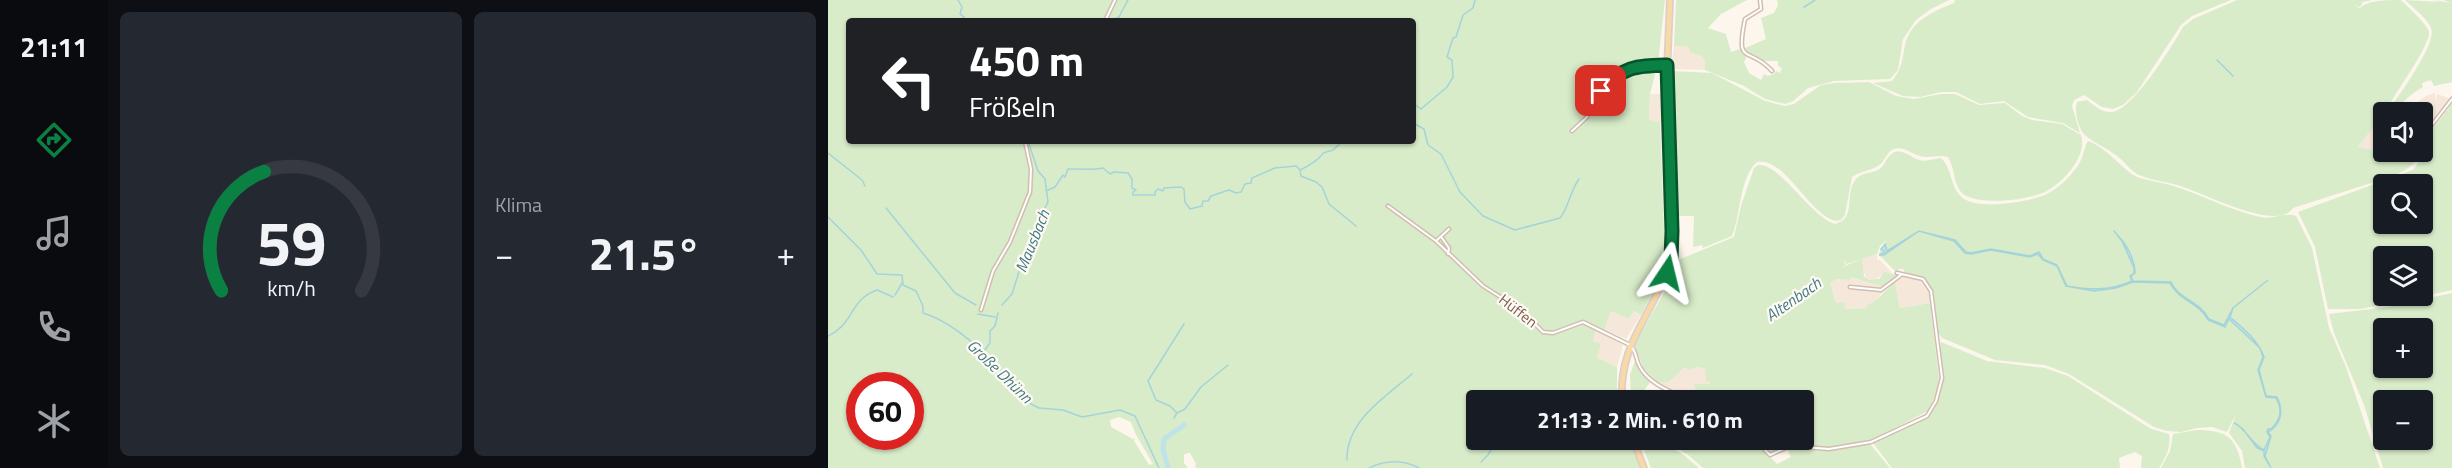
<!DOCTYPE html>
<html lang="de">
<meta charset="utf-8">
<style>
:root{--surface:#171b24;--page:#242831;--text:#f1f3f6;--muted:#9ea1a6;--line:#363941;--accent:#0b8043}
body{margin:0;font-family:"Titillium Web",sans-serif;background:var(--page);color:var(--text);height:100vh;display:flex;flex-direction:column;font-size:22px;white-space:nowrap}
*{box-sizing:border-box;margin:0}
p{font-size:20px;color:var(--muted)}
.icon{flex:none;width:33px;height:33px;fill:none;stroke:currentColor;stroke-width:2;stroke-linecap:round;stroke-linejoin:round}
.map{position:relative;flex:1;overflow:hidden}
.panel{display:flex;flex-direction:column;gap:12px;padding:12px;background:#0d0f14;width:720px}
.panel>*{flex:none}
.banner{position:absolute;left:18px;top:18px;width:570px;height:126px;border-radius:6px;box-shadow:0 2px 4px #0004;background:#202124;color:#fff;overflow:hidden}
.tools{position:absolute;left:1545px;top:102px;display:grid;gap:12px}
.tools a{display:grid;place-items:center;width:60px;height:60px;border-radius:6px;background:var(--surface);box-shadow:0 2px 4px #0004;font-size:30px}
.speed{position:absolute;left:18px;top:372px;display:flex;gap:12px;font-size:30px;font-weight:700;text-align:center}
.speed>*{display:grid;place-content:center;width:78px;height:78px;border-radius:50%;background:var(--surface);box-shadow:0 2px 4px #0004;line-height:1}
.speed .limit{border:9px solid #d22;background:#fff;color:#111}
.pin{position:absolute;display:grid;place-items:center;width:51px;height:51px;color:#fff;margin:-26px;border-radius:12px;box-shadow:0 3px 9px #0006}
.me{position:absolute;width:66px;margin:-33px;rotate:10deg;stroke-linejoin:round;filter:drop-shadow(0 0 4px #0008)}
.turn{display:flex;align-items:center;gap:21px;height:126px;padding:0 24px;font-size:27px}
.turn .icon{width:78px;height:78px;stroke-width:2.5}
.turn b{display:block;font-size:42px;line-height:51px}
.big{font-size:45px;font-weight:700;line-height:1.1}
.panel .tile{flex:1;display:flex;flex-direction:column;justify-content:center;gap:9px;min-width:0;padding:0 21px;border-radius:9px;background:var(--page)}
.panel .dial{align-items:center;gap:0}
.dial svg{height:156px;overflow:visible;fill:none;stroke:var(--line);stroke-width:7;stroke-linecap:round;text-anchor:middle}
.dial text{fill:var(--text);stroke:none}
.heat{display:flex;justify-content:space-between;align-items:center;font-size:33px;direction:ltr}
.panel .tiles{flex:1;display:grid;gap:12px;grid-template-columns:repeat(2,1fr)}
.trip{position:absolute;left:638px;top:390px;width:348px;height:60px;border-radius:6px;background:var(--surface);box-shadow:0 2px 4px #0004;font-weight:700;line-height:60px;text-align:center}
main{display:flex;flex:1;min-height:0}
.tabs{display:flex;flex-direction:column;width:108px;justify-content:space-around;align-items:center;background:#090b0e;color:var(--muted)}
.tabs .icon{width:42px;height:42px}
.tabs .selected{color:var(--accent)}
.tabs b{font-size:27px;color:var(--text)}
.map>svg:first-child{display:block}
</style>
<main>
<nav class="tabs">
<b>21:11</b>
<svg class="icon selected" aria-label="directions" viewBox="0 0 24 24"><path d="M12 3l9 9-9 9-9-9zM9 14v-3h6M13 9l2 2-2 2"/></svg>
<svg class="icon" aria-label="music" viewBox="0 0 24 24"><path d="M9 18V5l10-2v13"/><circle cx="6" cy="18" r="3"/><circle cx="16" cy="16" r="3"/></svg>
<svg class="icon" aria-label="phone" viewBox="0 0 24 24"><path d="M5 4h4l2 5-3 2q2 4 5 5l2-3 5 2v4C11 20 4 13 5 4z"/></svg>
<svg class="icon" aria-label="climate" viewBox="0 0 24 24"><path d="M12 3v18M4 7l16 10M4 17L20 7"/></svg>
</nav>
<section class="panel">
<div class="tiles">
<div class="tile dial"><svg viewBox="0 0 100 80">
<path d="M14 69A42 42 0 1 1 86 69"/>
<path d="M14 69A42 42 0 0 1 36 8" stroke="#0b8043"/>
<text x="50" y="56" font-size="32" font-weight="700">59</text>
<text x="50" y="72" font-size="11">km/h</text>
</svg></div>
<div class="tile"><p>Klima</p>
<div class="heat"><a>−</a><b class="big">21.5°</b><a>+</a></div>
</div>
</div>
</section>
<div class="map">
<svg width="1624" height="468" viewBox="0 0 1624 468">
<rect width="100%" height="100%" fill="#fdf6ec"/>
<path fill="#f5e8da" d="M846 46 861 47 874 56 877 61V70L843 69Z
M1607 93 1608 102 1609 94 1623 99 1600 128 1595 125 1594 112H1576L1598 96Z
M822 94H835L837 123 821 121Z
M1550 121 1555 125V144L1545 150 1530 147Z
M1046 255H1049V260H1052L1065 274 1056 273 1046 281 1039 279 1034 268V259Z
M1077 276 1096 282 1102 292V303L1072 308 1067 282Z
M1021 277 1056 287 1053 289 1021 286V288L1055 291 1054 293 1039 308 1017 309 1008 303 1002 283 1009 279 1021 280Z
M783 311 801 319 806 311 813 315 798 339 776 330Z
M768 329 795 345 789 367 769 358 764 341Z
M857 367 860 370 871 367 878 369V380L882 381V384L865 385 869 390 863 400 829 382H841Z"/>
<path fill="#d8ecc9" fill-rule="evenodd" d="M0 0H837L830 63 822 94 821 120 832 122 837 258 828 288 813 315 806 311 801 319 783 311 776 330 759 322 758 324 768 329 765 341 773 344 769 358 789 367V400H648V440H801L812 468H367L368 464 362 453H359L356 455V463L360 468H0ZM21 21H585V141H21ZM32 386H82V436H32ZM291 417 303 422 307 433 325 464 321 465 306 441 307 438 305 439 283 427 282 420Z
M848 0H919L893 14 880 28 898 34 903 52 912 49 919 56 916 62 921 73 933 80 936 74 940 76 946 74 948 71 952 73 954 68 950 66V61H932L915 49 938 39 933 18 946 13 950 5 949 0H1121L1103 9 1088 20 1075 39 1070 70 1062 79 1006 81 980 88 965 101 957 104 937 99 914 85 877 70V61L874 56 862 52 861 47 846 46Z
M1127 0H1403L1364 16 1353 25 1309 92 1295 105 1285 109 1274 107 1256 95 1246 100 1244 106 1252 133 1235 123 1200 117 1176 101 1152 104 1128 92H1113L1092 97 1075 96 1045 83 1064 81C1074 69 1074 60 1077 45 1082 21 1106 11 1126 3Z
M1409 0H1544L1535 2 1532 7 1525 5 1532 8C1540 0 1560 0 1573 0 1579 6 1599 24 1601 32 1603 44 1566 95 1559 109L1560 112H1556L1555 125 1550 121 1530 147 1545 150 1555 144 1556 152H1593C1587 166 1577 171 1562 177L1465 208C1450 232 1379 195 1358 188 1344 182 1322 181 1309 174 1302 170 1296 161 1289 156 1279 148 1268 144 1258 136 1250 130 1246 111 1249 102L1259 100C1267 106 1274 113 1284 112 1304 111 1345 45 1355 27L1365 19Z
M1577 0 1611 2 1605 0 1623 3 1615 0H1624V82L1606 86 1603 80 1594 83 1595 87C1583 93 1576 103 1564 110L1562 108C1571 95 1610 42 1603 28 1599 18 1585 8 1577 0Z
M843 71 884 73 937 101 957 106 966 104 993 85 1006 83 1041 82 1068 96 1086 99 1113 94H1127L1151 105 1177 103 1194 116 1204 120 1234 124 1253 135C1260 155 1236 182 1219 191 1202 200 1147 207 1133 192 1125 183 1127 168 1120 157 1111 154 1102 159 1092 156 1083 154 1076 146 1066 149 1058 152 1057 162 1050 166 1042 171 1032 171 1024 177L1017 215 1013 220 1007 221C979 212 957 157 929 162 911 178 913 215 904 236L875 248 874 245 865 247 866 216H850L846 83Z
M1624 103V290L1533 309H1500L1487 247 1470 212 1585 170 1596 155 1604 130 1619 110 1621 111 1620 109ZM1594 184V224H1556V184ZM1556 256H1594V296H1556Z
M1260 141C1281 148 1297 174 1312 178 1327 182 1343 184 1357 190 1383 199 1405 211 1432 217 1444 220 1457 212 1468 216L1484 248 1501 328 1518 367 1552 468H1444L1441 465 1442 468H1417L1414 451 1401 433 1408 414 1399 432 1384 427 1369 428 1353 432 1339 431 1326 427 1241 374 1217 365 1167 360 1114 338 1110 333C1106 306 1111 276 1078 274L1075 269H1071L1069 273 1051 255H1056L1091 231 1055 254H1051L1053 247 1055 251H1058L1056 245 1059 240 1052 246 1049 254 1019 264 1015 259 1018 265 1012 268 1034 259 1036 276 1041 280 1051 279 1056 272 1070 275 1056 287 1022 277 1021 280 1009 279 1002 283 1008 303 1016 302 1017 309 1039 308V305C1050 301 1058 289 1067 282L1072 308 1102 303 1111 378 1109 392 1100 411 1042 441 1001 447 961 445 943 453 929 440H975V400H931L914 393 911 400 900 397 897 400 876 394 875 400H863L869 391 865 384H882V381H878L877 369 871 367 860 370 857 367 841 382H829L816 369 806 345 840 286 848 263 850 260 906 237 913 206 926 168 930 165C951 162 981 215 1007 224 1028 219 1017 196 1026 182 1032 172 1041 174 1050 170 1057 166 1058 157 1065 153 1074 148 1082 157 1091 160 1098 162 1106 159 1113 158 1126 170 1121 191 1138 200 1155 209 1202 202 1219 194 1231 188 1246 173 1252 162 1256 155 1256 147 1260 141Z
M1624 293V468H1555L1536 405 1506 333 1501 314 1560 307ZM1556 328H1594V368H1556ZM1556 400H1594V440H1556Z
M1113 342 1159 361 1217 368 1240 376 1323 429 1341 434C1343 448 1338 457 1331 468H1313L1314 456 1307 452 1291 458 1292 468H1064L1045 443C1079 426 1109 423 1115 380 1116 368 1110 354 1113 342Z
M807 361 823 381 814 393 825 400H803L802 375Z
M1369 430C1399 430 1409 438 1414 468H1333L1342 451 1345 434Z
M812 440 828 449 834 441 857 456 871 468H823Z
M836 440H907L911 443 914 440H925L949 464 963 457 959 449 962 448 1001 450 1042 444 1062 468H875L859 454Z"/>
<path fill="#bfe3e8" stroke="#a5d3da" stroke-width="1.5" d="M1091 231 1056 255H1051L1057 252 1053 249 1057 244 1059 251 1091 231 1127 240 1138 252 1143 253 1163 249 1202 256 1211 252 1215 259 1229 265 1239 286C1262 290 1282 291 1304 281L1302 276 1306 273V268L1294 241 1290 236C1299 244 1307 261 1307 273L1303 276 1305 281 1343 282C1351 300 1372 301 1381 319L1396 325 1405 308 1440 280 1405 308 1402 317C1415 328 1430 340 1436 357L1431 370 1438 396 1449 397C1456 411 1453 425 1440 432L1443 436 1437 456 1443 468 1436 456V451L1429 448 1415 429 1406 423C1417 427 1424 445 1436 450L1442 437 1439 432 1440 429H1443C1453 420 1455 410 1448 398L1438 397 1430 370 1435 357 1432 348 1401 319 1397 327 1380 320C1371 302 1351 301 1342 283L1305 282 1288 288 1266 291 1238 286 1229 266 1215 260 1210 254 1202 257 1163 250 1143 254 1137 253 1126 241Z"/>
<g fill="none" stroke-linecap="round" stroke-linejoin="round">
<path stroke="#a5d3da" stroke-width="1.5" d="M130 0 134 7 132 14 136 17 131 21
M976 7 987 0
M284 21 291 17 300 0
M1389 60 1405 76
M585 103 593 109 619 87 625 77 624 60 619 57 625 38 628 37 635 15 645 8 647 0
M585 123 596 129 600 145 613 154 632 192 655 216 687 230 732 218C741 207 742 191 751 179
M0 153 34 180 37 186
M472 170 473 176 488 182 494 187 501 204 528 226
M218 191 227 187 235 175 237 177 240 169C249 169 267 170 275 168L282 174 286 172 300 173 304 179V188L308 190 305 192V195H327V192L330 189 335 191 336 188 353 187 356 189 357 202 362 209 374 206 375 201H380L383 196 401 190 408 193 413 192 417 184 423 183 424 178 447 168 468 166 472 170C479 167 492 159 495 153L505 150 515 141
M58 208 127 293 148 305
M0 217 33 250 49 274 74 275 75 285 88 291 95 306V313C137 326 173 371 203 404L211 408 235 410 254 417 292 410 307 416 331 468
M1286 231 1291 237
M67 295 74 283
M174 305 184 294 201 240 220 202 217 179 210 171 200 141
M150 314 167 317
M0 336C27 323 21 300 49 290L65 297
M156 351 162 343V331L167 326 170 313
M349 413 342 406 328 400 320 381 356 324
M346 418 349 413 357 409 373 387 400 365
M519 460C518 421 557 397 584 374
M653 462 660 455 669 440
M541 468C558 460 574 459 591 468"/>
<path stroke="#bfe3e8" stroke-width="5" d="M340 468 335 449 336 439 356 425"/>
<g stroke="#d1beb0" stroke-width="5">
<path id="minor" d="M932 0 933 9 917 19C907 68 921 45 944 71
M277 21 287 0
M1600 130 1624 99
M744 131 759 117 768 97 794 72 807 67 838 65
M560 206 608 241 655 286 693 310 715 332 725 333 755 322 802 345C809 351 807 359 812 367 821 384 844 392 860 400
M614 238 621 248 620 254
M608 241 621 229
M1022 287 1053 290 1073 275
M153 310 165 271 182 242 202 192 203 169 197 141
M927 440 942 455 962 446 1001 449 1043 442 1099 416 1108 401 1114 378 1103 291 1095 279 1069 273"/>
</g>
<g stroke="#dad1cd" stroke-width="8">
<path id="primary" d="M794 400C790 334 837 307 844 245L839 73 842 0
M805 440 816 468"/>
</g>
<use href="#minor" stroke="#fff" stroke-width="2"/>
<use href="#primary" stroke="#fbd9a5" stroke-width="4.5"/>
</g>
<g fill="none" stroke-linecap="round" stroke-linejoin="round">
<g stroke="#07532c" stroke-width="15">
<path id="route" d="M773 91C795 66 808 66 839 65L844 231 843 260 839 273"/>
</g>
<use href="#route" stroke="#0b8043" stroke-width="10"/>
</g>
<g text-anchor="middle" stroke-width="4.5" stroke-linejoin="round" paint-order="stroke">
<g font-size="15" fill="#7a5c4d" stroke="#fffaf3">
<text transform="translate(690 311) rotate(38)" y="5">Hüffen</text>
</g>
<g font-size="16" font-style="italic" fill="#437c86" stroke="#fffaf3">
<text transform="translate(204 241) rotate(-68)" y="6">Mausbach</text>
<text transform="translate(965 299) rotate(-35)" y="6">Altenbach</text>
<text transform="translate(172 371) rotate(44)" y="6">Große Dhünn</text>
</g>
</g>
</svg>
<div class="tools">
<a><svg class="icon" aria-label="sound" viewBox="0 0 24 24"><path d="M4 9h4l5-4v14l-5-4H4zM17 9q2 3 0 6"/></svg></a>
<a><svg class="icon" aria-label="search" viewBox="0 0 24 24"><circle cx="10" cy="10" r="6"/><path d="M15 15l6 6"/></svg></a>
<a><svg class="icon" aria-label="layers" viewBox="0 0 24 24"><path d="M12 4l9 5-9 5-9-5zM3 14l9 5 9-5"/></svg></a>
<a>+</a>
<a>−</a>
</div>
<div class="speed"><div class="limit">60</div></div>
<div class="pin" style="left:773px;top:91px;background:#d93025"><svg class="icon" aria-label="arrive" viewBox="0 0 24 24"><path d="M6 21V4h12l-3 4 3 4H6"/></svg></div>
<svg class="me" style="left:839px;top:273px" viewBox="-20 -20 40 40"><path d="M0-17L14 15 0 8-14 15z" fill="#0b8043" stroke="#fff" stroke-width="4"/></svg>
<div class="trip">21:13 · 2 Min. · 610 m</div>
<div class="banner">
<div class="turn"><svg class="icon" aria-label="left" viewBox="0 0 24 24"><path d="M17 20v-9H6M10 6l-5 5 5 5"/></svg><div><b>450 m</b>Frößeln</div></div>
</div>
</div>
</main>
